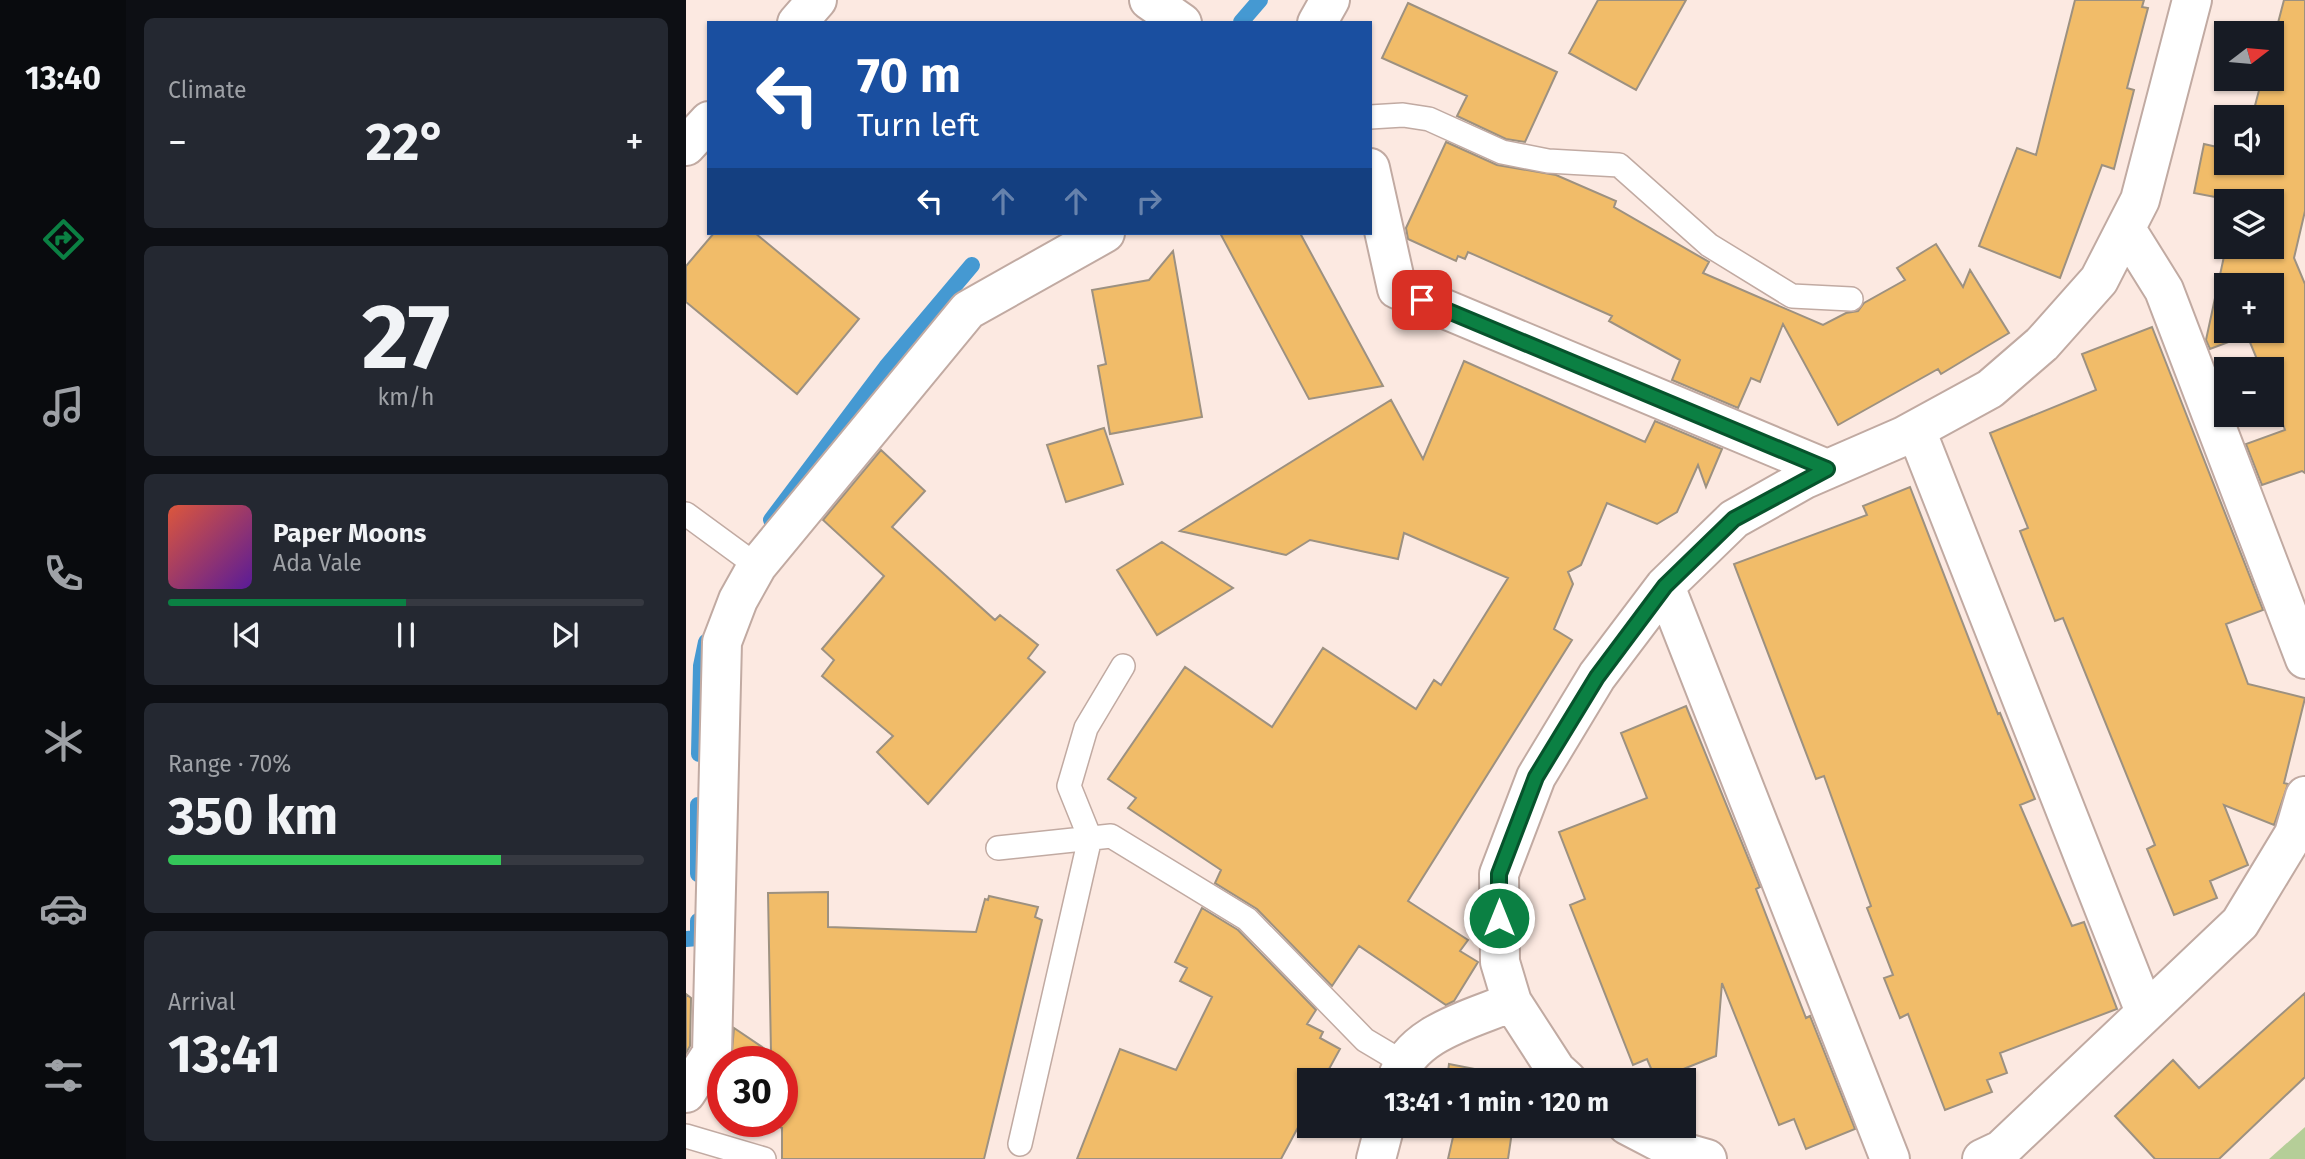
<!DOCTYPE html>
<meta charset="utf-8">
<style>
:root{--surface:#171b24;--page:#242831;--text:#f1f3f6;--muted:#9ea1a6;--line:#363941;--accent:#0b8043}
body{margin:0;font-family:"Fira Sans",sans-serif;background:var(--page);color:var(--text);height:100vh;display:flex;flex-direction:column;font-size:26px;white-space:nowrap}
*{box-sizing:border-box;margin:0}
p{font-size:23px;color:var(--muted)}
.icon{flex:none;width:38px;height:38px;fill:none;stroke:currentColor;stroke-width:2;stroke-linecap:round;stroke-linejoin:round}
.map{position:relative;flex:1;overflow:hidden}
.details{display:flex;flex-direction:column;gap:18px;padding:18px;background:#0d0f14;width:560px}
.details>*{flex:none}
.banner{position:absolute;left:21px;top:21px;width:665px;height:214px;border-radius:0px;box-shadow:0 2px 5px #0004;background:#1a4fa0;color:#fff;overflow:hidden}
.needle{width:46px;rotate:74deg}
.fabs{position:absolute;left:1528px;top:21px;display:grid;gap:14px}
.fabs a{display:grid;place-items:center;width:70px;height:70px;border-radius:0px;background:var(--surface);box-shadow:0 2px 5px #0004;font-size:35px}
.speed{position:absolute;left:21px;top:1046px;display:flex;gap:14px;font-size:35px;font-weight:700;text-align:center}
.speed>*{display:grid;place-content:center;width:91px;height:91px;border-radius:50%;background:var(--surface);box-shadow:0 2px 5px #0004;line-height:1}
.speed .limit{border:10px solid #d22;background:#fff;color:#111}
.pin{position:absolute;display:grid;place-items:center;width:60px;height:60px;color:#fff;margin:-30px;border-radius:14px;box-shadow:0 4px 10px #0006}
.me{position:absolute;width:77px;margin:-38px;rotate:0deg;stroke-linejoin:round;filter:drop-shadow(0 0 5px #0008)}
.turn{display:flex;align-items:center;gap:24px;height:147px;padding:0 35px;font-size:32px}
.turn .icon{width:91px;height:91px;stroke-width:2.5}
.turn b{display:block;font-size:49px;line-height:60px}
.lanes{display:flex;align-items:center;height:66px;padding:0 35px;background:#0003;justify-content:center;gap:35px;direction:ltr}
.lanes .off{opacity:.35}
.big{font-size:52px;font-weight:700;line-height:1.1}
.details .tile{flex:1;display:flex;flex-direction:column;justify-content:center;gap:10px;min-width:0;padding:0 24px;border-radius:10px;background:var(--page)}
.details .dial{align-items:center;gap:0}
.dial b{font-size:91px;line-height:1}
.song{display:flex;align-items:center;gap:21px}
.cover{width:84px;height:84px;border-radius:10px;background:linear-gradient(135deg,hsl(10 70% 55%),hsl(270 70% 35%))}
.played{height:7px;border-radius:4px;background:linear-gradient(90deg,var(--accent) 50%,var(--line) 50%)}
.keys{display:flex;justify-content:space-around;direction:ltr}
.heat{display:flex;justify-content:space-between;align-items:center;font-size:38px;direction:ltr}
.charge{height:10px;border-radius:5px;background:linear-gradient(90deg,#34c759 70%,var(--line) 0)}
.trip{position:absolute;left:611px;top:1068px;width:399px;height:70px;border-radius:0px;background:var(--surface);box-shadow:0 2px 5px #0004;font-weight:700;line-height:70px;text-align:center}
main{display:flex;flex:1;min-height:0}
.dock{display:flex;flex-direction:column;width:126px;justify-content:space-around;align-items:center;background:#090b0e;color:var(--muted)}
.dock .icon{width:49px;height:49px}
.dock .current{color:var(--accent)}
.dock b{font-size:32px;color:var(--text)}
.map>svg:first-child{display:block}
</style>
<main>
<nav class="dock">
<b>13:40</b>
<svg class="icon current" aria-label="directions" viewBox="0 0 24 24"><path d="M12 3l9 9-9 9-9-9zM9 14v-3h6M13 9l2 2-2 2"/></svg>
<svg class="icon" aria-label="music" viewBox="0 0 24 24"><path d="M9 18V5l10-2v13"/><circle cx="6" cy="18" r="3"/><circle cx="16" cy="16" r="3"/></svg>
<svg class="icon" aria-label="phone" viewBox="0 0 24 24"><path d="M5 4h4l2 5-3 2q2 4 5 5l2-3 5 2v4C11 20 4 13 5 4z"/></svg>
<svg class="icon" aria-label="climate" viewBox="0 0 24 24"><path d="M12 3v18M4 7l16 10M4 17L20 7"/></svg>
<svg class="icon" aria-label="car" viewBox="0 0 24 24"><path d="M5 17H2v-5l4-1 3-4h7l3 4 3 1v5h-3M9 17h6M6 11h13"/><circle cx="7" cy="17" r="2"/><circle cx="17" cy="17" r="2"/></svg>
<svg class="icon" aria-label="filters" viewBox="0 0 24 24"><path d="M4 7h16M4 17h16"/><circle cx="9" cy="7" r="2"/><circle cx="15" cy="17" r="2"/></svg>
</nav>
<section class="details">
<div class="tile"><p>Climate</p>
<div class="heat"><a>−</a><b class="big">22°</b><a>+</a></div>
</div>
<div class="tile dial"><b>27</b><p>km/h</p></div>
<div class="tile">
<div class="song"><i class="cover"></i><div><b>Paper Moons</b><p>Ada Vale</p></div></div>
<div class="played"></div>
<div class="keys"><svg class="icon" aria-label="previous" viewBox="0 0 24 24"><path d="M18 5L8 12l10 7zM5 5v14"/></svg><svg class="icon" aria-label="pause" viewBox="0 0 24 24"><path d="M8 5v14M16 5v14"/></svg><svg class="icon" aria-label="next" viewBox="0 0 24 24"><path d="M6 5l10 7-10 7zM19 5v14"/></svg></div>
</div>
<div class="tile"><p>Range · 70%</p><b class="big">350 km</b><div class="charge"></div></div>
<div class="tile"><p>Arrival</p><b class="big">13:41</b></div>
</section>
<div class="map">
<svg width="1619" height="1159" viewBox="0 0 1619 1159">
<rect width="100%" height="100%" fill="#fce9e1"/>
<path fill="#b5ce98" d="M1619 1127V1159H1583Z"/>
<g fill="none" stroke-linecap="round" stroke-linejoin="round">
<path stroke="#4599d2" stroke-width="16" d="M555 22 574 0
M85 520 200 367 286 265
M13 754 15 666 20 642
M12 874V805
M0 939 12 938V921"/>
</g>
<path fill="#f1bc69" stroke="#9d9180" stroke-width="2" fill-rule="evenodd" d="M912 0H1000L950 90 883 53Z
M1389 0H1458L1456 7 1462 8 1441 88 1448 90 1428 169 1416 165 1374 278 1293 246 1331 148 1350 155Z
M1598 0H1619V211L1608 258 1619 284V473L1616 471 1576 485 1560 444 1599 430 1586 395V369H1575L1561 335 1524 349 1520 340 1540 247H1586V201H1550L1508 193 1518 144 1540 149V163H1586V117H1566L1576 79H1586V46ZM1540 285H1586V331H1540Z
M722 3 871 72 839 142 820 139 771 116 781 96 696 58Z
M760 142 811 165 870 175 930 201 928 207 1023 262 1017 273 1137 325 1160 313 1172 311 1178 303 1219 280 1211 268 1250 244 1277 287 1284 270 1323 333 1255 374 1252 369 1152 425 1097 324 1074 382 1065 378 1052 408 986 380 994 360 923 321 926 316 782 252 779 259 772 256 770 261 722 239 720 228Z
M28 233H69L173 319 111 394 0 302V266Z
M534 233H614L697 386 623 399Z
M487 251 516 417 424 434 412 366 420 364 406 290 463 280Z
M1466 327 1577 610 1540 624 1562 684 1619 698 1598 783 1602 784 1588 825 1538 805 1562 865 1524 881 1531 898 1488 915 1461 849 1469 845 1377 618 1369 621 1334 531 1342 528 1304 433 1410 390 1396 354Z
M778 361 959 442 969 421 1036 449 1020 487 1012 465 991 512 971 524 921 503 895 565 882 572 887 584 868 629 886 640 722 901 782 940 774 951 792 962 768 1001 760 1005 673 946 646 986 571 909 529 883 535 870 442 808 450 798 422 779 499 667 586 727 637 648 730 709 748 680 755 685 822 578 718 533 712 559 624 540 600 555 494 531 705 400 737 459Z
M418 428 437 484 380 502 361 445Z
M195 450 239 491 206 527 309 620 314 615 352 645 342 658 359 672 242 804 191 752 207 736 136 676 148 660 136 649 198 576 137 520Z
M1224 487 1312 714 1314 713 1349 799 1334 805 1386 926 1398 922 1431 1009 1314 1053 1321 1073 1301 1080 1306 1092 1259 1110 1222 1014 1214 1018 1198 978 1207 975 1181 908 1185 906 1138 776 1130 779 1048 564 1181 515 1177 506Z
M476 542 547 588 471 635 431 570Z
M1000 706 1074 887 1070 889 1120 1018 1124 1016 1169 1129 1120 1149 1108 1119 1093 1125 1036 983 1030 1056 970 1080 961 1059 947 1065 884 905 899 899 873 832 961 798 935 733Z
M142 892V927L290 932 299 899 302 900 303 896 352 907 349 917 356 920 298 1159H96V1128L83 1122H96V1062H45L48 1028 85 1053 82 893Z
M516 908 552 930 630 1010 621 1024 637 1032 634 1038 654 1049 637 1080H623V1107L595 1159H391L434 1049 490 1070 526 997 494 981 501 968 489 962Z
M1619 993V1077L1533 1159H1469L1429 1116 1487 1060 1513 1088Z
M0 994 5 998 4 1046 0 1053Z
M763 1064 835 1078V1080H761Z
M37 1077V1101L24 1096Z
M753 1125H827L822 1159H762L767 1137 752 1134Z"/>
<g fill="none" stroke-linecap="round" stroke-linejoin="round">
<g stroke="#c1aaa2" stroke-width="26">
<path id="service" d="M684 117 717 115 743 119 816 152 862 161 933 165 1023 245 1106 296 1165 299
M0 514 71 566
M312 848 425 836 561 919 679 1040 716 1062
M0 1136 78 1159
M334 1144 404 838 383 786 400 728 437 666"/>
</g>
<g stroke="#c1aaa2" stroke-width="42">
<path id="minor" d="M463 0 496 23
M111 23 131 0
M631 23 644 0
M0 146 23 121
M684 168 711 289 1141 469
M1440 229 1478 290 1619 659
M1230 430 1459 1012
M979 586 1204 1159
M711 1080C723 1033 786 1019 826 1002
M881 1080 870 1070 826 1002 814 962 813 874 850 777 911 676 979 586 1048 519 1119 479 1218 436 1304 389 1356 344 1413 280 1454 200 1506 0
M0 1093 26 1053 36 642 52 600 71 566 282 310 419 233
M941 1125 989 1150 1021 1159
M690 1159 699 1125
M1296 1159 1315 1150 1554 923 1608 834 1619 796"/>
</g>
<use href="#service" stroke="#fff" stroke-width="23"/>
<use href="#minor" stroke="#fff" stroke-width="38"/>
</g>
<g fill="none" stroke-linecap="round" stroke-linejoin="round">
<g stroke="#07532c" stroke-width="18">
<path id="route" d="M736 300 1141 469 1048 519 979 586 911 677 850 777 813 874V918"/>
</g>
<use href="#route" stroke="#0b8043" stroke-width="12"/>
</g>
</svg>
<div class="fabs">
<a><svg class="needle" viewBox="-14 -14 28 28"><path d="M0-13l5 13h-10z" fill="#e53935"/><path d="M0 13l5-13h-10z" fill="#9ea1a6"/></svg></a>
<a><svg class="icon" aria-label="sound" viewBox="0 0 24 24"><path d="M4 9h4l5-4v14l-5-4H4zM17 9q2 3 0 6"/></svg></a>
<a><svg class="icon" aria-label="layers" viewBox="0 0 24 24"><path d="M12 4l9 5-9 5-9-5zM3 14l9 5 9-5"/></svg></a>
<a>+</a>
<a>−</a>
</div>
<div class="speed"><div class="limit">30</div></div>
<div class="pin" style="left:736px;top:300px;background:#d93025"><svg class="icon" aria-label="arrive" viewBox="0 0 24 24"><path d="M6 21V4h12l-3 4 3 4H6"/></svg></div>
<svg class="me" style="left:813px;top:918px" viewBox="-20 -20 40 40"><circle r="17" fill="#0b8043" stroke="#fff" stroke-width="3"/><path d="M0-11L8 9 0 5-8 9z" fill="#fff"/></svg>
<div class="trip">13:41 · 1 min · 120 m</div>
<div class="banner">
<div class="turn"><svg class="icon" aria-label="left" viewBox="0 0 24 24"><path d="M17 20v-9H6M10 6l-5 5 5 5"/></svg><div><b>70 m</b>Turn left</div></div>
<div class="lanes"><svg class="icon" aria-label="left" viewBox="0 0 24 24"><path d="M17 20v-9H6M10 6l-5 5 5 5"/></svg><svg class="icon off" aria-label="ahead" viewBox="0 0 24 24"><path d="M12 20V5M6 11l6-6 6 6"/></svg><svg class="icon off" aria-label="ahead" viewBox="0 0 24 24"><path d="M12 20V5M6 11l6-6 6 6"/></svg><svg class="icon off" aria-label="right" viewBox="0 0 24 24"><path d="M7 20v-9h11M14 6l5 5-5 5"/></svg></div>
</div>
</div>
</main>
